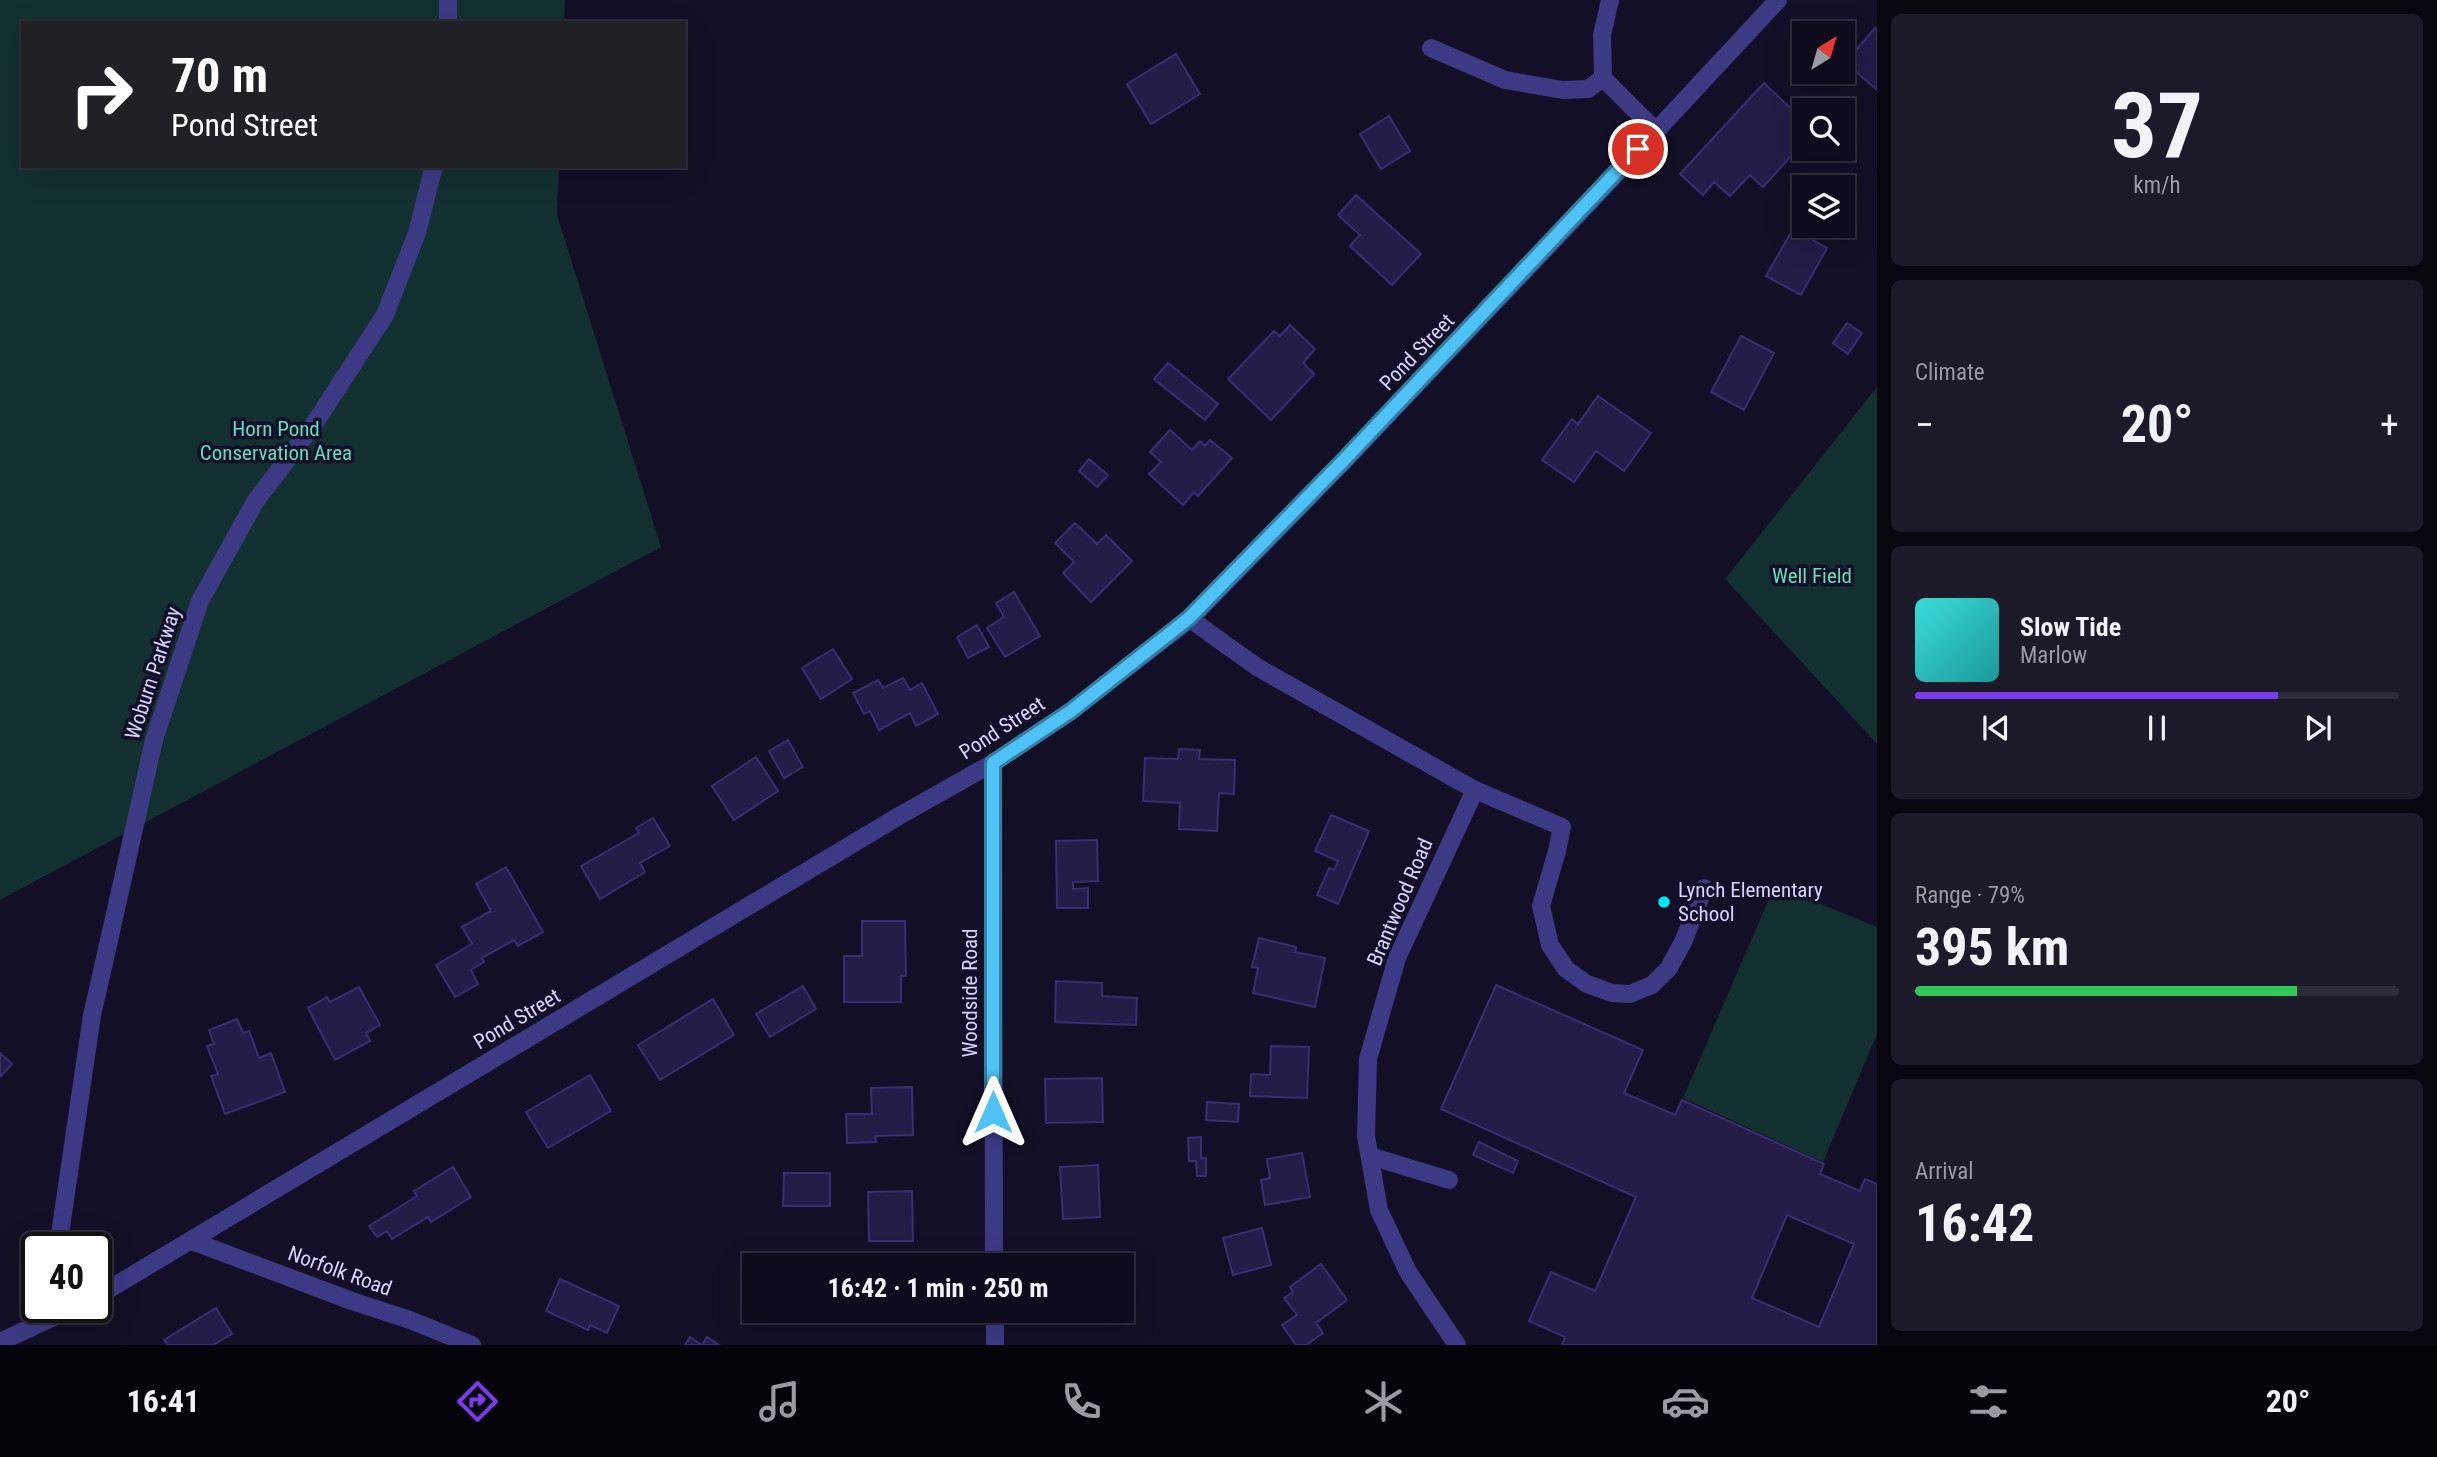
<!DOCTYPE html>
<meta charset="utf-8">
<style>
:root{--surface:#0e0b1c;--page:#1c1929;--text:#f1f3f6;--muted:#9b9ba3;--line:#2e2b3b;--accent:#7c3aed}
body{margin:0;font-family:"Roboto Condensed",sans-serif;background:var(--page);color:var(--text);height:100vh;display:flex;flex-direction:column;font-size:26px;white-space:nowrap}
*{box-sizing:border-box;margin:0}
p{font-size:23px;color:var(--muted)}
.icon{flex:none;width:38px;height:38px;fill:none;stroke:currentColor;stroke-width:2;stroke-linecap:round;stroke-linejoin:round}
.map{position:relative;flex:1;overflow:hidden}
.panel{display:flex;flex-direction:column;gap:14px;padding:14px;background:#08060f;width:560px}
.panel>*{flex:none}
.banner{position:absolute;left:21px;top:21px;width:665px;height:147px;border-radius:0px;box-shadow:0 7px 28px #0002,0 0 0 2px var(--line);background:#202124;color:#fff;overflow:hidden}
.needle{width:46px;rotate:37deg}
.controls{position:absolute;left:1792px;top:21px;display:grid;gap:14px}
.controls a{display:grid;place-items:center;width:63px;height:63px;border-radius:0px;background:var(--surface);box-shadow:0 7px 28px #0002,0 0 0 2px var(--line);font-size:35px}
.speed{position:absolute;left:21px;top:1232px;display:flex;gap:14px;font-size:35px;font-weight:700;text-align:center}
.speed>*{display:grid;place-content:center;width:91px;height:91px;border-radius:50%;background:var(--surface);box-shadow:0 7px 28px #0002,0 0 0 2px var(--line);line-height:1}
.speed .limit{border:4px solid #111;border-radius:10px;background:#fff;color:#111}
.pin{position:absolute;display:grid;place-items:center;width:60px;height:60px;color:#fff;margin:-30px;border:4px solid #fff;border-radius:50%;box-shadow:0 2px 7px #0007}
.me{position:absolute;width:77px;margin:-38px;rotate:0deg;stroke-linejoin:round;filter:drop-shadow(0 0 5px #0008)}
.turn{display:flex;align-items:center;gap:24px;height:147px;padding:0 35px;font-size:32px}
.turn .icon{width:91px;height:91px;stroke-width:2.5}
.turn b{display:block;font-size:49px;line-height:60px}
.big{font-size:52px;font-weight:700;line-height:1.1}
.panel .tile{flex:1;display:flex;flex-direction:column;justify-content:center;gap:10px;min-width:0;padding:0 24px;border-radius:10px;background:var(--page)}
.panel .dial{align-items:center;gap:0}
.dial b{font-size:91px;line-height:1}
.song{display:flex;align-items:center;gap:21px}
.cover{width:84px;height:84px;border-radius:10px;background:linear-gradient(135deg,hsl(180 70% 55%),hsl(180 70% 35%))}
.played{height:7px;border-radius:4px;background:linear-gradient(90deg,var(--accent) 75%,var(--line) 75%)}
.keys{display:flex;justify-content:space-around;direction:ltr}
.heat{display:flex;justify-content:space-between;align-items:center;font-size:38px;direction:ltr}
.charge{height:10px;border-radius:5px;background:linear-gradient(90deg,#34c759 79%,var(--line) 0)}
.trip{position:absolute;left:742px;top:1253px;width:392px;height:70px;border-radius:0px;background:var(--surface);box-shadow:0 7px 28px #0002,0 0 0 2px var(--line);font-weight:700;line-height:70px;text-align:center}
.menu{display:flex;height:112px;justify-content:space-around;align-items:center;background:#06040b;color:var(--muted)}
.menu .icon{width:49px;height:49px}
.menu .selected{color:var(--accent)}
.menu b{font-size:32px;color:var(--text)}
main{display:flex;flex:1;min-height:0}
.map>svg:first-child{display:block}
</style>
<main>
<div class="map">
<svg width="1877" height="1345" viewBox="0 0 1877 1345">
<rect width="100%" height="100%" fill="#130f26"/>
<path fill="#12302f" d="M0 0H565L564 23H23V166H559L557 215 661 547 0 900Z
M1877 387V744L1725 579Z
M1775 885 1877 927V1034L1823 1162 1683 1098Z"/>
<path fill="#241b47" stroke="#3b2d73" stroke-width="2" fill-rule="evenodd" d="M1875 28 1877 29V90L1853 69 1856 65 1844 55 1852 46 1856 50Z
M1176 54 1200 94 1151 124 1127 84Z
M1764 83 1804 121V142L1763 187 1750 175 1730 196 1714 182 1703 195 1680 174Z
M1389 116 1410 151 1381 169 1360 134Z
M1356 195 1421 254 1392 285 1350 246 1360 235 1338 215Z
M1793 229 1827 248 1801 295 1766 276Z
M1847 323 1862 333 1848 354 1833 343Z
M1290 325 1315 349 1303 363 1314 374 1271 420 1228 379 1274 331 1280 336Z
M1741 336 1774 353 1744 410 1711 392Z
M1168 363 1218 404 1205 420 1154 379Z
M1598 396 1651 433 1624 471 1596 451 1574 482 1542 460 1572 419 1578 424Z
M1170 430 1192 450 1200 441 1205 446 1210 440 1232 458 1198 496 1194 492 1183 505 1149 474 1161 462 1150 452Z
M1089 459 1108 475 1097 487 1079 471Z
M1075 523 1097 544 1106 535 1132 561 1091 602 1063 573 1074 562 1055 543Z
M1014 592 1040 636 1005 657 987 628 1004 617 996 603Z
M977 625 989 647 968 658 957 637Z
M833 649 852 679 821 699 802 668Z
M903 678 910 690 922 683 938 714 916 726 910 713 879 730 870 711 864 714 853 693 878 680 883 688Z
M788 740 803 767 784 778 769 751Z
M1179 749 1200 750 1199 759 1235 760 1234 794 1219 793 1217 831 1179 829 1180 803 1143 801 1145 758 1178 759Z
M756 757 778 791 734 820 712 786Z
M1331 815 1369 831 1338 904 1317 895 1329 868 1334 870 1338 861 1315 851Z
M653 818 670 846 640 863 645 872 600 899 581 866 639 833 636 828Z
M1097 840 1098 881 1073 882V889L1088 888V908H1057L1056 841Z
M506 867 543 932 518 946 514 940 482 958 484 962 471 970 478 984 455 997 436 965 472 944 462 927 491 911 476 884Z
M862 921H905L906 976H901V1002H844V956H862Z
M1259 938 1296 947 1295 952 1325 958 1315 1007 1253 993 1258 968 1252 967Z
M1056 981 1102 983V996L1137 998 1136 1025 1055 1022Z
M1496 985 1643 1050 1624 1093 1675 1115 1682 1100 1824 1164 1820 1174 1860 1191 1865 1179 1877 1184V1345H1562L1565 1337 1529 1321 1551 1272 1595 1291 1636 1197 1441 1109ZM1787 1215 1854 1244 1819 1327 1752 1298Z
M803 986 816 1009 770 1037 756 1014Z
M359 987 380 1025 366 1033 370 1041 335 1060 308 1008 327 997 330 1002Z
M713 999 734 1035 660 1080 638 1045Z
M237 1019 243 1033 249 1031 259 1058 271 1053 285 1092 225 1114 211 1076 218 1074 207 1046 214 1044 209 1030Z
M1271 1046 1309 1047 1307 1098 1250 1096 1251 1074 1270 1075Z
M0 1053 12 1064 1 1076 0 1075Z
M590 1075 611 1111 548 1148 526 1112Z
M1102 1078 1103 1122 1046 1123 1045 1079Z
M912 1087 913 1135 875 1136 876 1142 847 1143 846 1114H872L871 1088Z
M1207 1102 1239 1104 1238 1122 1206 1120Z
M1201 1137V1158H1206V1176H1197L1196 1161H1189L1188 1138Z
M1479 1142 1518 1161 1513 1173 1473 1155Z
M1302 1153 1310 1197 1265 1205 1261 1180 1270 1178 1267 1159Z
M1098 1165 1100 1217 1063 1219 1060 1167Z
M453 1167 471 1197 431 1222 428 1217 392 1239 387 1231 377 1237 369 1226 417 1196 414 1191Z
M784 1173H830V1206H783Z
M912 1191 913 1241H869L868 1192Z
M1262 1228 1271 1265 1233 1275 1223 1238Z
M1060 1262 1124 1264 1122 1306V1265H1060Z
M1321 1264 1347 1300 1316 1323 1323 1333 1306 1345H1296L1282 1325 1297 1315 1284 1298 1293 1292 1290 1287Z
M560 1279 619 1306 607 1333 590 1325 588 1330 546 1311Z
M216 1308 232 1334 213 1345H168L164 1340Z
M873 1311H913V1320L873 1319Z
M690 1337 702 1345 707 1337 719 1345H685Z"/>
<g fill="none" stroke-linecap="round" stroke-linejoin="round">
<path stroke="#3d3a85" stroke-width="18" d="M1610 0 1602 35 1603 78 1655 130
M1431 48 1505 80 1563 90 1588 89 1603 78
M1475 790 1562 827 1557 851 1541 906 1550 945 1566 969 1587 984 1612 993 1630 994 1652 985 1669 968 1684 940 1704 888
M1370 1156 1449 1180"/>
<path stroke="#3d3a85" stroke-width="18" d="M448 0V23
M1190 619 1257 667 1475 790 1397 958 1368 1059 1366 1136 1379 1210 1408 1272 1457 1345
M192 1241 352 1301 410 1320 472 1345
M58 1248 92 1015 101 976 154 740 200 601 255 502 314 424 385 315 417 233 434 166"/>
<path stroke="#3d3a85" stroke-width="18" d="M993 763 994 1265
M96 1297 899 816 993 763 1071 711 1190 619 1343 462 1588 204 1778 0
M0 1342 75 1307
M995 1345V1311"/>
</g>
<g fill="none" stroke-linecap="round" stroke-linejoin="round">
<g stroke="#337fa1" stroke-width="18">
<path id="route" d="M993 1112V763L1071 711 1189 618 1343 461 1638 149"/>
</g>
<use href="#route" stroke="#4fc3f7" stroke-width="12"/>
</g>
<circle fill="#00e5ff" stroke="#130f26" stroke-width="2.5" cx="1664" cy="902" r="7"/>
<g text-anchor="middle" stroke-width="7" stroke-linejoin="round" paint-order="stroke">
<g font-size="21" fill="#d9d4ff" stroke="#130f26">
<text transform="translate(1417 352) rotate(-46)" y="7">Pond Street</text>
<text transform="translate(153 673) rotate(-72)" y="7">Woburn Parkway</text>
<text transform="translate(1002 728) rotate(-33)" y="7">Pond Street</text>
<text transform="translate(1400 902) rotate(-67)" y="7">Brantwood Road</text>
<text transform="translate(970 993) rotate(-90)" y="7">Woodside Road</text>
<text transform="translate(517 1019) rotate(-31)" y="7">Pond Street</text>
<text transform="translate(340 1271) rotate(20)" y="7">Norfolk Road</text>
</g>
<g font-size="21" fill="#5fe0c0" stroke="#130f26">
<text x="276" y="436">Horn Pond<tspan x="276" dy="24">Conservation Area</tspan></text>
<text x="1812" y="583">Well Field</text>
</g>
<g font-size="21" fill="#d9d4ff" stroke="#130f26" text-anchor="start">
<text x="1678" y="897">Lynch Elementary<tspan x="1678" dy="24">School</tspan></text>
</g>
</g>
</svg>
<div class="controls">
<a><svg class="needle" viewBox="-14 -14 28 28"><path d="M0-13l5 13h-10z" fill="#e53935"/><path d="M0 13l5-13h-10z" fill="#9b9ba3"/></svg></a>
<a><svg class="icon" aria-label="search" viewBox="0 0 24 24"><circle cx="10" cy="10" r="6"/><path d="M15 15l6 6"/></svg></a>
<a><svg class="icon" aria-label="layers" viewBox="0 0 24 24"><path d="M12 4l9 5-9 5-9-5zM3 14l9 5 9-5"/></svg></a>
</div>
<div class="speed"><div class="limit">40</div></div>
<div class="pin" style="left:1638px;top:149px;background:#d93025"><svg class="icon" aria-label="arrive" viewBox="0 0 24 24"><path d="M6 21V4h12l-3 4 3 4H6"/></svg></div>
<svg class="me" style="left:993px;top:1112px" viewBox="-20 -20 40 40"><path d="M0-17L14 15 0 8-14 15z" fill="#4fc3f7" stroke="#fff" stroke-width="4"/></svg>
<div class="trip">16:42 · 1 min · 250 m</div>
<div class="banner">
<div class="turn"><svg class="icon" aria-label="right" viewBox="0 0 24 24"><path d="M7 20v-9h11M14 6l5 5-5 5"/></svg><div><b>70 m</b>Pond Street</div></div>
</div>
</div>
<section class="panel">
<div class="tile dial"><b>37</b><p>km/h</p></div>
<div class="tile"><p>Climate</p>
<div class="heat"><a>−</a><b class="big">20°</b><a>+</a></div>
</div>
<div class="tile">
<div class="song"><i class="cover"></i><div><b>Slow Tide</b><p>Marlow</p></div></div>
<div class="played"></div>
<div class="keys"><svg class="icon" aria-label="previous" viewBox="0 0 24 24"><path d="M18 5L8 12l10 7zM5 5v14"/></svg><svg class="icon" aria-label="pause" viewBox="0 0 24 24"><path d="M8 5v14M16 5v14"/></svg><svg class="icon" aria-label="next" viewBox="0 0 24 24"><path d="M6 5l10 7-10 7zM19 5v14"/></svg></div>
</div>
<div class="tile"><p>Range · 79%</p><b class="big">395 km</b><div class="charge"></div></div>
<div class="tile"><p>Arrival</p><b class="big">16:42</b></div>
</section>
</main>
<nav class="menu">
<b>16:41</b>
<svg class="icon selected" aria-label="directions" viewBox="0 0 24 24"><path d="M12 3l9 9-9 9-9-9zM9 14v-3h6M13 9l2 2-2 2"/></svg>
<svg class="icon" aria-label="music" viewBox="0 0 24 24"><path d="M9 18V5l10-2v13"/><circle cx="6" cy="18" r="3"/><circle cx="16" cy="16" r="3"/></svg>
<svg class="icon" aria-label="phone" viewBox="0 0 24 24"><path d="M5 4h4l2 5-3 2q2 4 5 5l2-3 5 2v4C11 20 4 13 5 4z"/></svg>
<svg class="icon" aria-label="climate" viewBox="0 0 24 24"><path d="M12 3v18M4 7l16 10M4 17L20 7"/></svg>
<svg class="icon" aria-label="car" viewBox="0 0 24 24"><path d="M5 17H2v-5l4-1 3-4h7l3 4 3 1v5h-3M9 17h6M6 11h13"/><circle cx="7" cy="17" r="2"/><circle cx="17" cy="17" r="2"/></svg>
<svg class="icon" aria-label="filters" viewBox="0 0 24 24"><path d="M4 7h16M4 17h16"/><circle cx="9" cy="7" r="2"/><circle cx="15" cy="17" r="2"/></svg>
<b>20°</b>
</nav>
